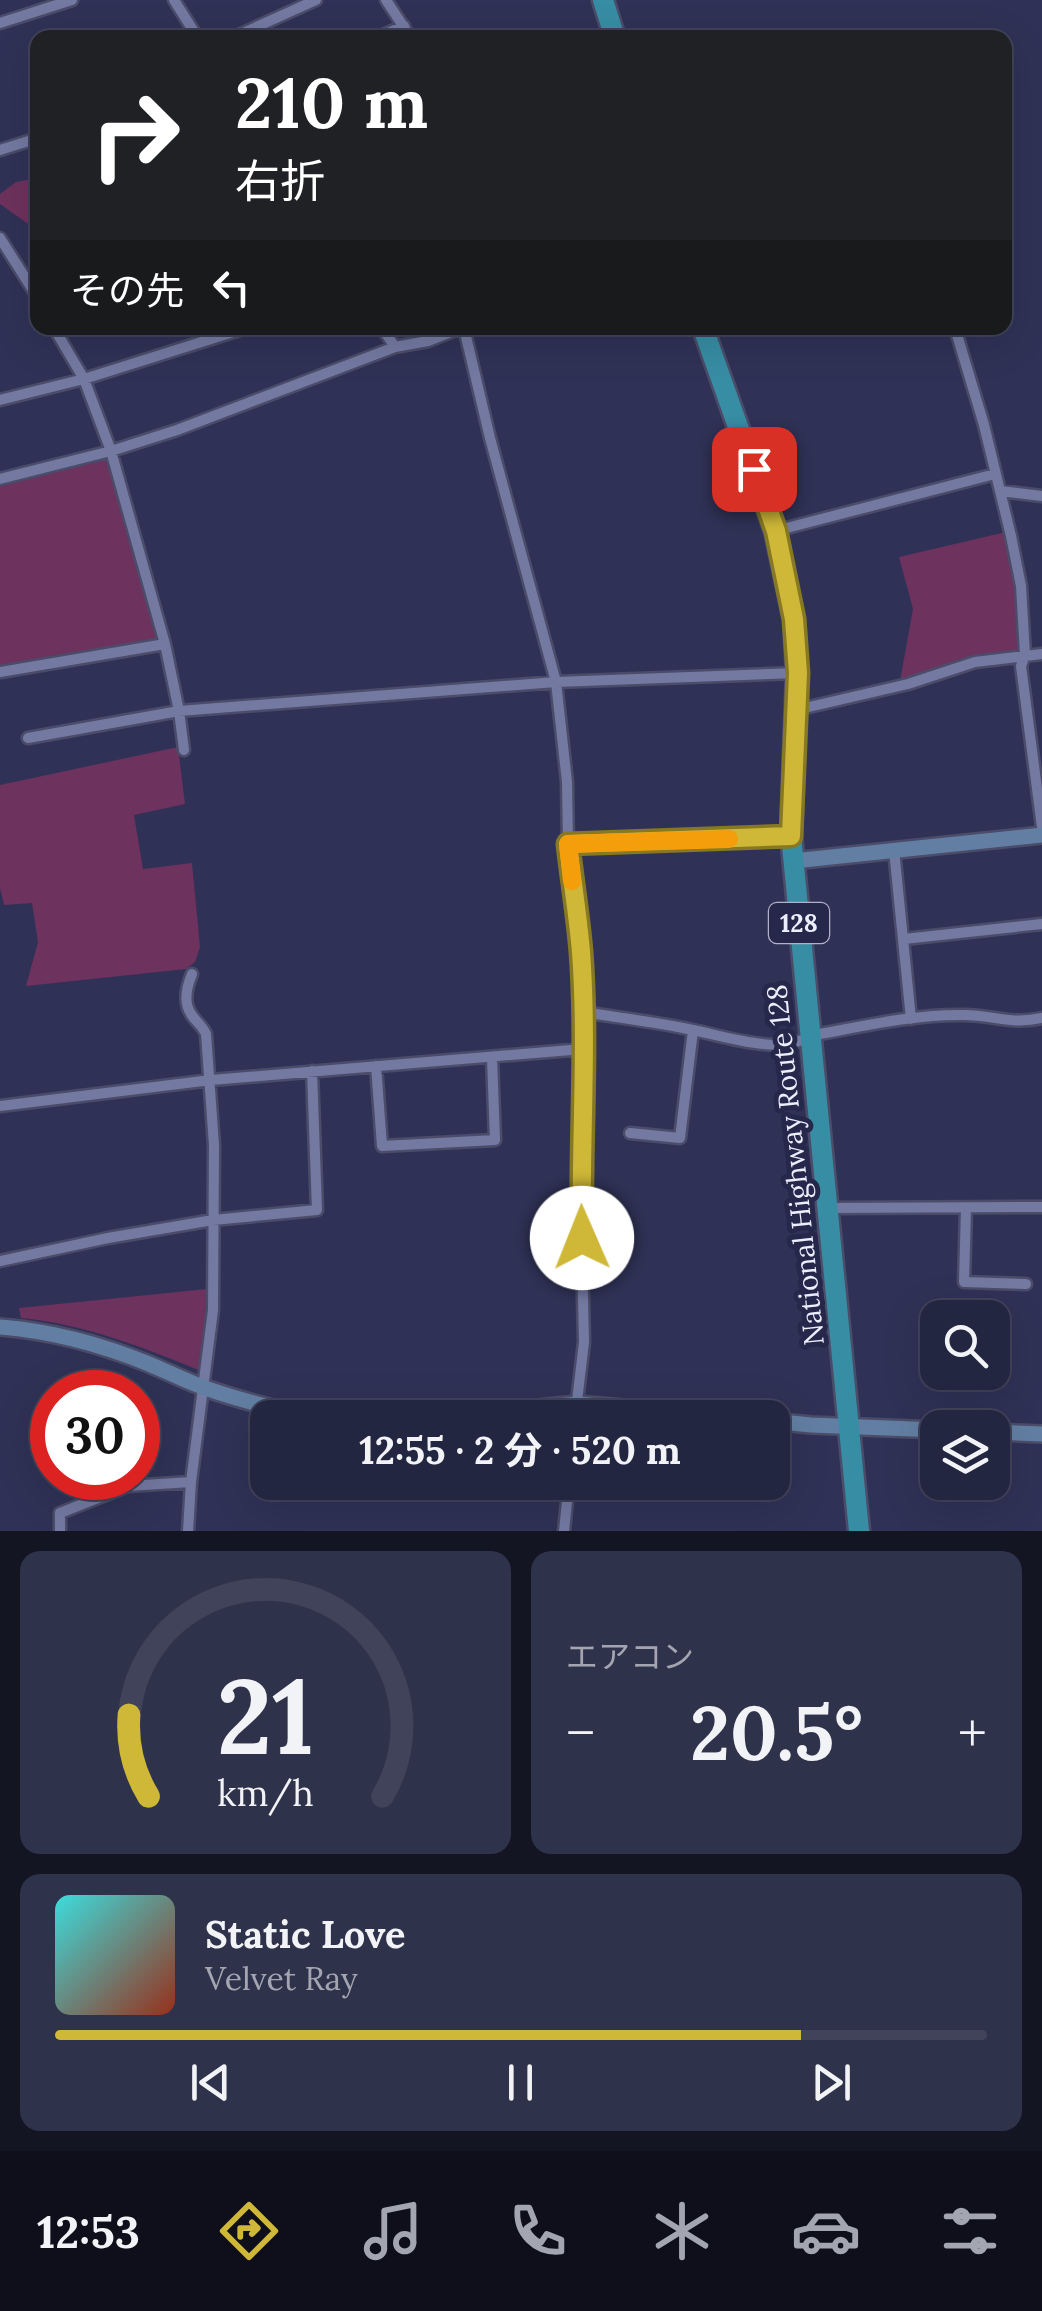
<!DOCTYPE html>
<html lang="ja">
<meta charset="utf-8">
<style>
:root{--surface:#232640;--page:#2f324b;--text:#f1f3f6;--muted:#a3a5b1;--line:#404359;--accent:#cfb837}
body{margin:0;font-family:Lora,"Noto Sans JP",serif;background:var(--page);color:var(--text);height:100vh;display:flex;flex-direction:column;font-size:38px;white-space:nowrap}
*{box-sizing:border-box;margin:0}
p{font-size:32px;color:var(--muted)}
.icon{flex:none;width:55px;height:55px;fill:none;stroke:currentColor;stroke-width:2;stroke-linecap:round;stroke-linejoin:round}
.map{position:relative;height:1531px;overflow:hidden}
.panel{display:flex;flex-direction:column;gap:20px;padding:20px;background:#131523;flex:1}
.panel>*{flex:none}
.banner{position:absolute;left:30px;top:30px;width:982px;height:305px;border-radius:20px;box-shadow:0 10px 40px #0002,0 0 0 2px var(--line);background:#202124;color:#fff;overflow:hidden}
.buttons{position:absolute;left:920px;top:1300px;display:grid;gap:20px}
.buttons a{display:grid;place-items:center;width:90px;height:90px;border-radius:20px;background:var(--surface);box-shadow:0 10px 40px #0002,0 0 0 2px var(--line);font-size:50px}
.speed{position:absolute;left:30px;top:1370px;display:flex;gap:20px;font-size:50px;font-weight:700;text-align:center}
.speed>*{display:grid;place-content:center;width:130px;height:130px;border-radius:50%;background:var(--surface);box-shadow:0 10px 40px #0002,0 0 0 2px var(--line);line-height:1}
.speed .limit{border:15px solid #d22;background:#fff;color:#111}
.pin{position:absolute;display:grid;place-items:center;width:85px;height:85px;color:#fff;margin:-42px;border-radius:20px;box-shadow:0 5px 15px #0006}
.me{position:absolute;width:110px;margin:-55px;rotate:359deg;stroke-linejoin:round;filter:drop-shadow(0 0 8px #0008)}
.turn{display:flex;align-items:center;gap:35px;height:210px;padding:0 40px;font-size:45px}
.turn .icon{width:130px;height:130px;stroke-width:2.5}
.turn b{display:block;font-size:70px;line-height:85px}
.then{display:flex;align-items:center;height:95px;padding:0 40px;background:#0003;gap:20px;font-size:38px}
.big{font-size:75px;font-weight:700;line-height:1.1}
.panel .widget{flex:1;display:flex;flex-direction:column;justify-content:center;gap:15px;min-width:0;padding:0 35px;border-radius:20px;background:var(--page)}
.panel .dial{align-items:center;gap:0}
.dial svg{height:260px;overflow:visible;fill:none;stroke:var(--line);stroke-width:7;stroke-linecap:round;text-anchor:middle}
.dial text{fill:var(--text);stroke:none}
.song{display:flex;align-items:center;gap:30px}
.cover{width:120px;height:120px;border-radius:15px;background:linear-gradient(135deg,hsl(180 70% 55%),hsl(10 70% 35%))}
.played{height:10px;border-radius:5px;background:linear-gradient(90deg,var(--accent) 80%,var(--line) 80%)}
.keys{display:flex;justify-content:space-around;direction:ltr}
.heat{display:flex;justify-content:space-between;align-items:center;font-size:55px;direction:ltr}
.panel .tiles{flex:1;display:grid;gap:20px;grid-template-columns:1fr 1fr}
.widget:last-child{grid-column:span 2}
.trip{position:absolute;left:250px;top:1400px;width:540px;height:100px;border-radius:20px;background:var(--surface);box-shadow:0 10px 40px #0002,0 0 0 2px var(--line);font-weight:700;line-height:100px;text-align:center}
.tab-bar{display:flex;height:160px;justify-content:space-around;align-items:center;background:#0e0f1a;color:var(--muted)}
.tab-bar .icon{width:70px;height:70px}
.tab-bar .current{color:var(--accent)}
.tab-bar b{font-size:45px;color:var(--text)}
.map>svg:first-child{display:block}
</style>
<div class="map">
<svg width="1042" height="1531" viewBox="0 0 1042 1531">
<rect width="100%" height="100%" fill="#2f3256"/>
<path fill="#6d325d" d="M37 178V225L31 226 0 204V194L16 182Z
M107 457 158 637 156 640 0 668V484Z
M1006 532 1019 588 1021 650 969 659 900 681 913 609 899 557Z
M178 747 185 804 134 815 143 869 192 863 200 947 195 962 186 969 26 986 38 942 32 903 4 905 0 888V785Z
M207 1289 201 1371C143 1347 83 1324 21 1318L19 1308Z"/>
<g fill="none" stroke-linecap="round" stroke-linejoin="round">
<g stroke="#4a4c69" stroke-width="15">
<path id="street" d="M174 0 198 38
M386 0 411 38
M0 23 72 0
M232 38 316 0
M376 38 404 26
M0 150 38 138
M0 238 38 298
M54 328 84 379 111 451 165 644 179 711 184 750
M382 328 395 347
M464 328 490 438 556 682 567 782 568 844 581 950 584 1012 580 1170 584 1342 575 1418
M955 328 984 425 1011 536 1021 586 1025 655 1021 666 1042 827
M0 400 84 379 246 328
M0 479 111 451 177 430 395 347 428 341 461 328
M1000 491 1042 496
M775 531 995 474
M0 672 165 644
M796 710 908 684 975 662 1042 654
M28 738 179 711 556 682 797 673
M568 844 791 835
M894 850 911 1019
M904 939 1042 924
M584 1012C620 1018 657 1022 693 1030 723 1036 782 1056 809 1036 860 1027 913 1014 964 1015 994 1015 1009 1025 1042 1018
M376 1066 382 1146 495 1140 492 1057
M0 1106 211 1080 583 1049
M630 1133 680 1138 693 1030
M828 1208 1042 1207
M966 1208 964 1282 1026 1284
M0 1261 108 1238 213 1220 317 1210 312 1071
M60 1531V1513L128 1486 191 1482
M188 1531 191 1482 213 1310 214 1145 206 1034C202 1025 196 1022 191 1014 183 1002 187 986 192 974
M564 1531 569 1482"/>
</g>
<g stroke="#4a4c69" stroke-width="20">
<path id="secondary" d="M793 861 1042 835
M0 1327C52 1331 100 1344 149 1364 168 1372 186 1381 205 1388 242 1401 279 1410 317 1418
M438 1418 577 1404 741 1418
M772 1421 811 1425 938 1430
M992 1432 1042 1434"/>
</g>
<g stroke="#4a4c69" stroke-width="25">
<path id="highway" d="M603 0 615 38
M703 328 775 531 794 619 797 673 791 835 859 1531"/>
</g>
<use href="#street" stroke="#7479a2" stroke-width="10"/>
<use href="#secondary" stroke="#627fa3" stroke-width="15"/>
<use href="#highway" stroke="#378da4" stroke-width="20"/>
</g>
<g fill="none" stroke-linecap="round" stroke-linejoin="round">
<g stroke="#877824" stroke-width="25">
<path id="route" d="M582 1238C580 1143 588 1047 581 952 578 916 572 880 568 844L791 836 798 673 794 619 776 531 754 469"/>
</g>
<use href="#route" stroke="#cfb837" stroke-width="18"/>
<path stroke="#f59e0b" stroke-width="18" d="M572 881 568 844 729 839"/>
</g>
<g text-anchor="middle" stroke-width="10" stroke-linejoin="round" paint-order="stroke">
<rect fill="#25284a" stroke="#b0b3c7" stroke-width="2.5" x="769" y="903" width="60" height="40" rx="8"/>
<g font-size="25" font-weight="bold" fill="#ebeefc">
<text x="799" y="932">128</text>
</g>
<g font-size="28" fill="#ebeefc" stroke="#25284a">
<text transform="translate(795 1165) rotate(-96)" y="10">National Highway Route 128</text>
</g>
</g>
</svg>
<div class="buttons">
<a><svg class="icon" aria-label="search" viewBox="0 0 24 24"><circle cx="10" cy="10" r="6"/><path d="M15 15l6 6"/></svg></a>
<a><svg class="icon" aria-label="layers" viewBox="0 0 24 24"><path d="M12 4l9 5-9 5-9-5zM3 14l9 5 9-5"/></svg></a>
</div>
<div class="speed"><div class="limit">30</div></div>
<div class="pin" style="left:754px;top:469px;background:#d93025"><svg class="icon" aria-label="arrive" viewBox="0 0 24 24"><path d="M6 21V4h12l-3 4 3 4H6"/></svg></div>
<svg class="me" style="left:582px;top:1238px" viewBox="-20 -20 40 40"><circle r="19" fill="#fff"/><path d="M0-13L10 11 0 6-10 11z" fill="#cfb837"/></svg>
<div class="trip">12:55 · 2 分 · 520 m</div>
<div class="banner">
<div class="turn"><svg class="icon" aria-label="right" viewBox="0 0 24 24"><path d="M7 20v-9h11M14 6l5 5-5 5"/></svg><div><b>210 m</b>右折</div></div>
<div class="then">その先<svg class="icon" aria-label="left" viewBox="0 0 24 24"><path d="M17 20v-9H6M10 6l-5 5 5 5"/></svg></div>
</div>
</div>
<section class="panel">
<div class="tiles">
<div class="widget dial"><svg viewBox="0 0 100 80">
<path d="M14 69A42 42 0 1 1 86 69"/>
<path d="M14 69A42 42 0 0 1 8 44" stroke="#cfb837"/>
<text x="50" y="56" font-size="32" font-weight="700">21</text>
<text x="50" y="72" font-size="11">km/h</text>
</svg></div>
<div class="widget"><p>エアコン</p>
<div class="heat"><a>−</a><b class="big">20.5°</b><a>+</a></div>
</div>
<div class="widget">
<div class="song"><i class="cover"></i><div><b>Static Love</b><p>Velvet Ray</p></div></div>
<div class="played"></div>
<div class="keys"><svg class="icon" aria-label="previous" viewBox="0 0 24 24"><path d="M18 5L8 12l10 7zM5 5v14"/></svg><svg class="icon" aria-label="pause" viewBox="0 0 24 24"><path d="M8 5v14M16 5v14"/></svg><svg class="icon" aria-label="next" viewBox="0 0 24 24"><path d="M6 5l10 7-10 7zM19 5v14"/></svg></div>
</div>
</div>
</section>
<nav class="tab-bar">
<b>12:53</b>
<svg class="icon current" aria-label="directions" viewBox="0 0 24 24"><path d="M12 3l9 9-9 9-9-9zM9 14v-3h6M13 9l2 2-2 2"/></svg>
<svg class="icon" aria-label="music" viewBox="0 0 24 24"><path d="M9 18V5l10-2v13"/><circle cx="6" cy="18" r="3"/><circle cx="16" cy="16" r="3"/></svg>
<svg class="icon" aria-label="phone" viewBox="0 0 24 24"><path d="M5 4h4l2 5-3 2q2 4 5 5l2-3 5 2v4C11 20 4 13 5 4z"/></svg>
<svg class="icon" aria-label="climate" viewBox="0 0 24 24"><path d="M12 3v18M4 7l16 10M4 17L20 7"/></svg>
<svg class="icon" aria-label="car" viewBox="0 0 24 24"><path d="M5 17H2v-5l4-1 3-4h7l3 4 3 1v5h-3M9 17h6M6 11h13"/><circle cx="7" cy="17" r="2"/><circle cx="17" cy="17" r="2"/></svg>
<svg class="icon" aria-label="filters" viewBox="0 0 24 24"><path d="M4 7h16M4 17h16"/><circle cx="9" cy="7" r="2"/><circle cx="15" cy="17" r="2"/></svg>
</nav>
